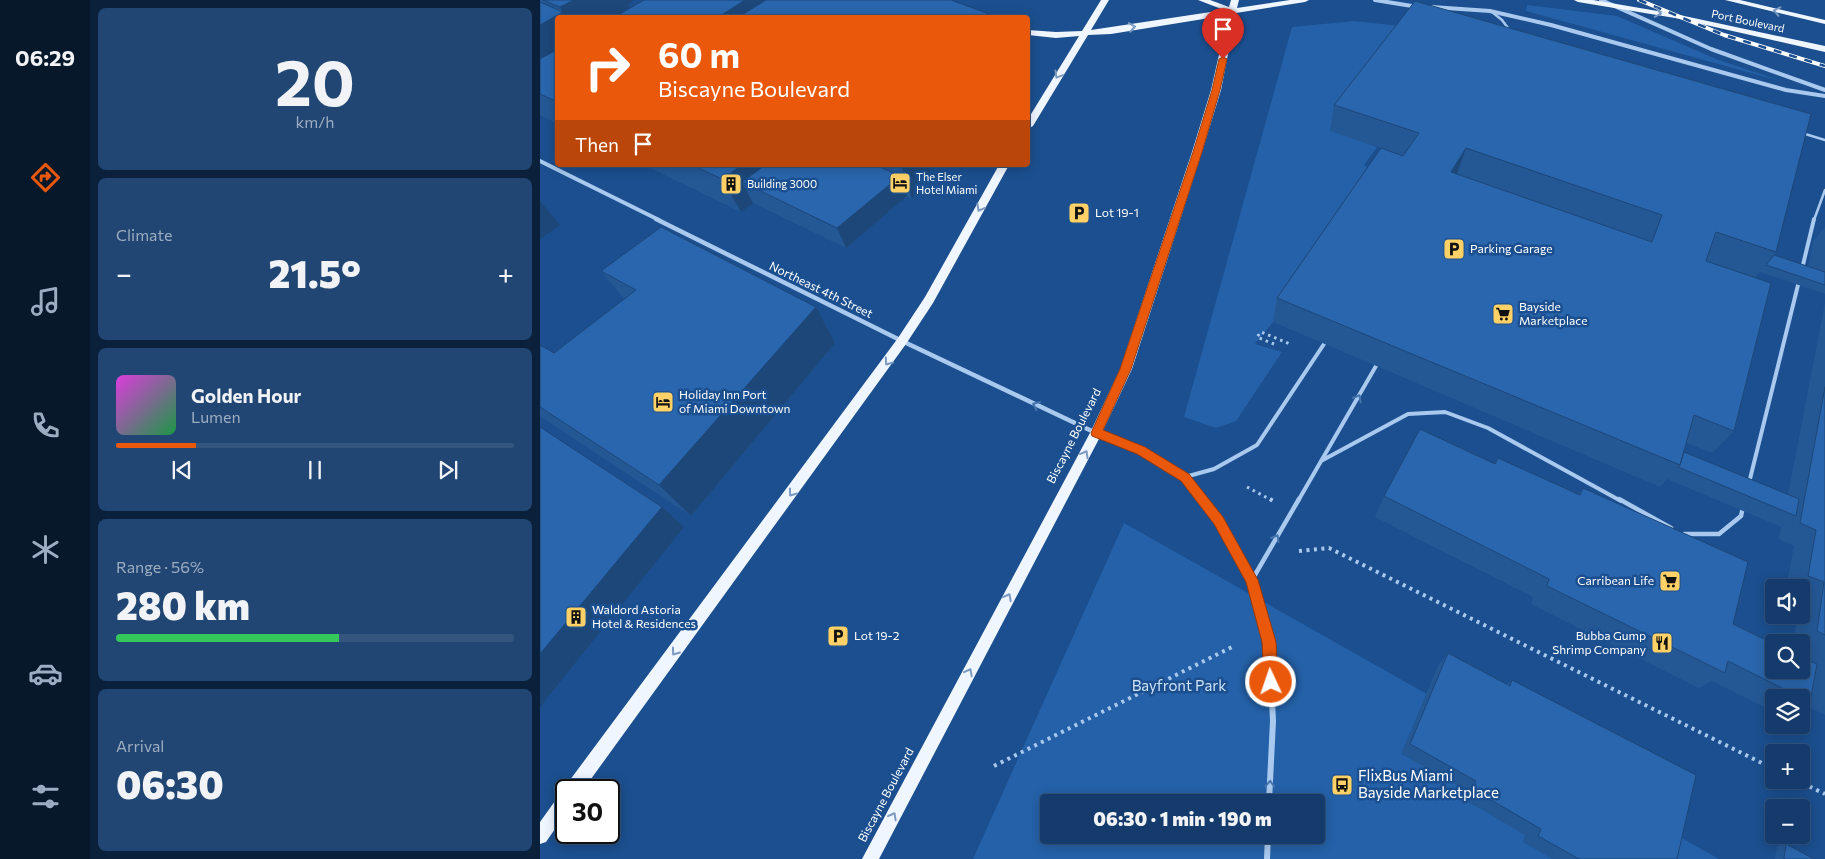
<!DOCTYPE html>
<meta charset="utf-8">
<style>
:root{--surface:#143b6b;--page:#214673;--text:#f1f3f6;--muted:#9dadc1;--line:#33557e;--accent:#ea580c}
body{margin:0;font-family:Commissioner,sans-serif;background:var(--page);color:var(--text);height:100vh;display:flex;flex-direction:column;font-size:19px;white-space:nowrap}
*{box-sizing:border-box;margin:0}
p{font-size:16px;color:var(--muted)}
.icon{flex:none;width:28px;height:28px;fill:none;stroke:currentColor;stroke-width:2;stroke-linecap:round;stroke-linejoin:round}
.map{position:relative;flex:1;overflow:hidden}
.sheet{display:flex;flex-direction:column;gap:8px;padding:8px;background:#0b203b;width:450px}
.sheet>*{flex:none}
.guide{position:absolute;left:15px;top:15px;width:475px;height:152px;border-radius:5px;box-shadow:0 2px 12px #0003,0 0 0 1px var(--line);background:#ea580c;color:#fff;overflow:hidden}
.fabs{position:absolute;left:1225px;top:579px;display:grid;gap:10px}
.fabs a{display:grid;place-items:center;width:45px;height:45px;border-radius:5px;background:var(--surface);box-shadow:0 2px 12px #0003,0 0 0 1px var(--line);font-size:25px}
.speed{position:absolute;left:15px;top:779px;display:flex;gap:10px;font-size:25px;font-weight:700;text-align:center}
.speed>*{display:grid;place-content:center;width:65px;height:65px;border-radius:50%;background:var(--surface);box-shadow:0 2px 12px #0003,0 0 0 1px var(--line);line-height:1}
.speed .limit{border:2px solid #111;border-radius:8px;background:#fff;color:#111}
.pin{position:absolute;display:grid;place-items:center;width:42px;height:42px;color:#fff;margin:-51px -21px;border-radius:50% 50% 50% 0;rotate:-45deg;box-shadow:0 0 5px #0007}
.pin .icon{rotate:45deg}
.me{position:absolute;width:55px;margin:-28px;rotate:357deg;stroke-linejoin:round;filter:drop-shadow(0 0 4px #0008)}
.turn{display:flex;align-items:center;gap:18px;height:105px;padding:0 20px;font-size:22px}
.turn .icon{width:65px;height:65px;stroke-width:2.5}
.turn b{display:block;font-size:35px;line-height:42px}
.then{display:flex;align-items:center;height:48px;padding:0 20px;background:#0003;gap:10px;font-size:19px}
.big{font-size:38px;font-weight:800;line-height:1.1}
.sheet .widget{flex:1;display:flex;flex-direction:column;justify-content:center;gap:8px;min-width:0;padding:0 18px;border-radius:8px;background:var(--page)}
.sheet .dial{align-items:center;gap:0}
.dial b{font-size:65px;line-height:1}
.song{display:flex;align-items:center;gap:15px}
.cover{width:60px;height:60px;border-radius:8px;background:linear-gradient(135deg,hsl(300 70% 55%),hsl(140 70% 35%))}
.played{height:5px;border-radius:2px;background:linear-gradient(90deg,var(--accent) 20%,var(--line) 20%)}
.keys{display:flex;justify-content:space-around;direction:ltr}
.heat{display:flex;justify-content:space-between;align-items:center;font-size:28px;direction:ltr}
.charge{height:8px;border-radius:4px;background:linear-gradient(90deg,#34c759 56%,var(--line) 0)}
.trip{position:absolute;left:500px;top:794px;width:285px;height:50px;border-radius:5px;background:var(--surface);box-shadow:0 2px 12px #0003,0 0 0 1px var(--line);font-weight:800;line-height:50px;text-align:center}
main{display:flex;flex:1;min-height:0}
.dock{display:flex;flex-direction:column;width:90px;justify-content:space-around;align-items:center;background:#08182b;color:var(--muted)}
.dock .icon{width:35px;height:35px}
.dock .current{color:var(--accent)}
.dock b{font-size:22px;color:var(--text)}
.map>svg:first-child{display:block}
</style>
<main>
<nav class="dock">
<b>06:29</b>
<svg class="icon current" aria-label="directions" viewBox="0 0 24 24"><path d="M12 3l9 9-9 9-9-9zM9 14v-3h6M13 9l2 2-2 2"/></svg>
<svg class="icon" aria-label="music" viewBox="0 0 24 24"><path d="M9 18V5l10-2v13"/><circle cx="6" cy="18" r="3"/><circle cx="16" cy="16" r="3"/></svg>
<svg class="icon" aria-label="phone" viewBox="0 0 24 24"><path d="M5 4h4l2 5-3 2q2 4 5 5l2-3 5 2v4C11 20 4 13 5 4z"/></svg>
<svg class="icon" aria-label="climate" viewBox="0 0 24 24"><path d="M12 3v18M4 7l16 10M4 17L20 7"/></svg>
<svg class="icon" aria-label="car" viewBox="0 0 24 24"><path d="M5 17H2v-5l4-1 3-4h7l3 4 3 1v5h-3M9 17h6M6 11h13"/><circle cx="7" cy="17" r="2"/><circle cx="17" cy="17" r="2"/></svg>
<svg class="icon" aria-label="filters" viewBox="0 0 24 24"><path d="M4 7h16M4 17h16"/><circle cx="9" cy="7" r="2"/><circle cx="15" cy="17" r="2"/></svg>
</nav>
<section class="sheet">
<div class="widget dial"><b>20</b><p>km/h</p></div>
<div class="widget"><p>Climate</p>
<div class="heat"><a>−</a><b class="big">21.5°</b><a>+</a></div>
</div>
<div class="widget">
<div class="song"><i class="cover"></i><div><b>Golden Hour</b><p>Lumen</p></div></div>
<div class="played"></div>
<div class="keys"><svg class="icon" aria-label="previous" viewBox="0 0 24 24"><path d="M18 5L8 12l10 7zM5 5v14"/></svg><svg class="icon" aria-label="pause" viewBox="0 0 24 24"><path d="M8 5v14M16 5v14"/></svg><svg class="icon" aria-label="next" viewBox="0 0 24 24"><path d="M6 5l10 7-10 7zM19 5v14"/></svg></div>
</div>
<div class="widget"><p>Range · 56%</p><b class="big">280 km</b><div class="charge"></div></div>
<div class="widget"><p>Arrival</p><b class="big">06:30</b></div>
</section>
<div class="map">
<svg width="1285" height="859" viewBox="0 0 1285 859">
<rect width="100%" height="100%" fill="#1b4f8f"/>
<path fill="#2461a8" fill-rule="evenodd" d="M987 5 1077 16 1176 59 1247 83 986 11Z
M814 21 869 27 790 130 837 147 824 165 837 171 733 322 715 344 742 352 696 421 676 428 644 417 752 27Z
M584 523 1179 859H433ZM509 802H776V835H509Z"/>
<g fill="none" stroke-linecap="round" stroke-linejoin="round">
<path stroke="#a9c9ee" stroke-width="3" stroke-dasharray="2.5 4" stroke-linecap="butt" d="M734 344 717 337 721 332 750 344
M707 487 733 501"/>
<path stroke="#a9c9ee" stroke-width="4" stroke-dasharray="3 4.5" stroke-linecap="butt" d="M730 499 735 502
M759 551 789 548 1234 769
M454 766 694 646
M1256 780 1285 794"/>
<path stroke="#a9c9ee" stroke-width="2.5" d="M952 12 962 20 971 32
M1262 133 1285 140
M1274 220 1285 190"/>
<path stroke="#a9c9ee" stroke-width="4" d="M1262 269 1274 219
M781 461 868 414 905 412 948 428 1081 501
M645 477 674 469 717 445 784 344
M1209 483 1259 281
M758 501 836 366"/>
<path stroke="#a9c9ee" stroke-width="4.5" d="M1079 499 1131 528
M1144 534H1179L1201 516 1203 507
M712 580 759 499"/>
<path stroke="#a9c9ee" stroke-width="4" d="M835 0 878 7
M1061 0 1171 49 1285 90
M892 7 950 11 1011 25 1246 90 1285 96
M0 161 119 220"/>
<path stroke="#a9c9ee" stroke-width="4.5" d="M116 219 362 341 556 433 601 451 645 477 664 501"/>
<path stroke="#a9c9ee" stroke-width="6" d="M663 499 679 520 712 580 729 642 733 721 729 802
M727 859 728 835"/>
<path fill="#f0f6ff" fill-rule="evenodd" d="M561 0H569L551 30 684 10 658 0H670L689 7 691 0H699L697 8 750 0H769L765 2 696 13 681 90 662 152 592 369 560 437 339 859H322L551 431 580 369 652 152 671 90 688 15 571 34 548 35 493 126 488 129V119L539 36 516 38 488 35V30L516 32 542 31Z
M1034 0H1053L1135 14 1285 46V52L1135 18 1038 2Z
M1185 0H1200L1285 20V24Z
M459 165H469L393 303 366 344 43 790H26V813L6 842 0 844V822L20 794 26 792 27 784 358 338 385 297Z"/>
<g stroke="#fff" stroke-width="4">
<path id="rail" d="M1099 0 1184 35 1285 66"/>
</g>
<use href="#rail" stroke="#1b4f8f" stroke-width="2.5" stroke-dasharray="8" stroke-linecap="butt"/>
</g>
<path fill="#245895" d="M0 0H95L88 4 90 8 450 18H18V124L0 115Z
M794 105 1236 252 1234 255 1268 267 1273 241 1285 227V294L1220 272 1216 277 1194 431 1172 453 1147 443 1144 452 1248 495 1285 303V715L1263 705 1261 706V698H1234V712L1172 681 1159 688 991 604 993 597 835 517 844 496 955 463 958 458 1038 494 1043 488 1193 624 1268 660 1269 652 1261 648V642H1253L1258 615H1261V588H1246L1254 546 1239 539 1241 527 1127 479 1120 487 733 322 737 298 841 148 790 131Z
M104 165H389L390 171 372 199 367 196 306 248 213 203 201 212Z
M61 271 276 307 295 343 151 516 0 416V345L14 353 84 299Z
M908 653 967 684 972 680 1137 859H1012L983 842 985 835 920 797 924 789 861 754 898 666Z
M1246 844 1274 859H1235L1237 846Z"/>
<path fill="#1d4779" d="M34 0H95L88 4 93 13 88 18H27L20 7Z
M205 0H272L244 18H177Z
M23 12 27 18H18V61L0 72V25Z
M926 148 917 174 911 172Z
M202 165H263L202 182 213 203 201 212 182 179Z
M361 165H389L390 171 372 199Z
M360 176 367 196 306 248 297 228Z
M0 201 20 225 0 239Z
M276 307 295 343 151 516 119 485Z
M122 507 144 527 0 707V654Z"/>
<path fill="#2a66ad" stroke="#1d4779" fill-rule="evenodd" d="M3 0H34L20 7Z
M104 0H205L177 18H73Z
M226 0H411L449 14 450 18H197Z
M875 1 1271 114 1236 252 1176 232 1166 261 1231 283 1194 431 1154 415 1140 465 737 298 841 148 863 156 879 133 794 105ZM926 148 1122 215 1112 242 911 172Z
M0 2 23 12 0 25Z
M18 49V102L0 94V59Z
M152 165H202L182 179Z
M225 165H336L360 176 297 228 202 182Z
M121 227 276 307 119 485 0 407V345L14 353 96 290 61 271Z
M1234 255 1285 272V285L1226 265Z
M1285 387V635L1277 631 1284 582 1268 576 1276 530 1260 523Z
M0 427 122 507 0 654Z
M880 429 955 464 958 458 1040 495 1043 488 1208 562 1193 624 1234 644V670H1261V657L1277 664 1270 702 1188 661 1185 673 1007 586 1009 579 844 496Z
M1144 452 1259 499 1256 516 1138 467 1140 465Z
M908 653 970 686 972 680 1156 775 1137 859H1039L998 836 1001 829 932 789 936 781 870 744Z
M1246 844 1274 859H1244Z"/>
<defs><path id="oneway-chevron" d="M-2-3.5L2.5 0L-2 3.5" fill="none" stroke-width="1.6" stroke-linecap="round" stroke-linejoin="round" transform="scale(1.25)"/></defs>
<g stroke="#7b9ac1">
<use href="#oneway-chevron" transform="translate(1237 11) rotate(-167)"/>
<use href="#oneway-chevron" transform="translate(1118 13) rotate(11)"/>
<use href="#oneway-chevron" transform="translate(592 27) rotate(-9)"/>
<use href="#oneway-chevron" transform="translate(518 75) rotate(121)"/>
<use href="#oneway-chevron" transform="translate(440 208) rotate(119)"/>
<use href="#oneway-chevron" transform="translate(348 362) rotate(125)"/>
<use href="#oneway-chevron" transform="translate(545 454) rotate(-61)"/>
<use href="#oneway-chevron" transform="translate(252 493) rotate(126)"/>
<use href="#oneway-chevron" transform="translate(468 597) rotate(-62)"/>
<use href="#oneway-chevron" transform="translate(135 652) rotate(126)"/>
<use href="#oneway-chevron" transform="translate(429 672) rotate(-62)"/>
<use href="#oneway-chevron" transform="translate(353 816) rotate(-62)"/>
</g>
<g stroke="#4674ac">
<use href="#oneway-chevron" transform="translate(818 398) rotate(-60)"/>
<use href="#oneway-chevron" transform="translate(496 405) rotate(-155)"/>
<use href="#oneway-chevron" transform="translate(736 538) rotate(-60)"/>
<use href="#oneway-chevron" transform="translate(730 784) rotate(-88)"/>
</g>
<path fill="#ea580c" stroke="#983908" d="M683 57 687 59 680 90 662 152 591 369 563 430 605 447 649 474 683 517 718 580 736 642 738 682 736 686 731 688 726 686 724 682 722 642 706 582 674 524 641 481 597 454 552 436 551 433 580 369 653 152 672 90 679 59Z"/>
<defs>
<g id="hotel-square" transform="scale(1.125)"><rect x="-9" y="-9" width="18" height="18" rx="4" fill="#ffd166" stroke="#1b4f8f"/><path d="M-6-4.5h1.5V1H6V5H4.5V3h-9V5H-6ZM-4 0a1.8 1.8 0 1 1 3.6 0ZM.5 0V-2.5h3Q6-2.5 6 0Z" fill="#111"/></g>
<g id="building-square" transform="scale(1.125)"><rect x="-9" y="-9" width="18" height="18" rx="4" fill="#ffd166" stroke="#1b4f8f"/><path d="M-4-6H4V6H1V3H-1V6H-4ZM-2.5-4.3h1.7v1.8h-1.7ZM.8-4.3h1.7v1.8H.8ZM-2.5-1h1.7V.8h-1.7ZM.8-1h1.7V.8H.8Z" fill="#111"/></g>
<g id="parking-square" transform="scale(1.125)"><rect x="-9" y="-9" width="18" height="18" rx="4" fill="#ffd166" stroke="#1b4f8f"/><path d="M-3.5-5.5H1a3.5 3.5 0 0 1 0 7H-1V5.5H-3.5ZM-1-3.4V-.6H.8a1.4 1.4 0 0 0 0-2.8Z" fill="#111"/></g>
<g id="supermarket-square" transform="scale(1.125)"><rect x="-9" y="-9" width="18" height="18" rx="4" fill="#ffd166" stroke="#1b4f8f"/><path d="M-6-5.5h2.5l.6 2H6L4.5 2H-2.5L-4.4-4H-6ZM-1.5 3.2a1.3 1.3 0 1 0 .1 0ZM3 3.2a1.3 1.3 0 1 0 .1 0Z" fill="#111"/></g>
<g id="restaurant-square" transform="scale(1.125)"><rect x="-9" y="-9" width="18" height="18" rx="4" fill="#ffd166" stroke="#1b4f8f"/><path d="M-5-6h1v4h1v-4h1v4h1v-4h1v5L-1.5 .5V6h-2V.5L-5-1ZM5-6V6H3V1.5H1.5Q1.5-4 5-6Z" fill="#111"/></g>
<g id="bus-square" transform="scale(1.125)"><rect x="-9" y="-9" width="18" height="18" rx="4" fill="#ffd166" stroke="#1b4f8f"/><path d="M-5-6H5V4H4V6H2V4H-2V6H-4V4H-5ZM-3.5-4V0h7V-4ZM-3.5 1.2v1.5H-2V1.2ZM2 1.2v1.5H3.5V1.2Z" fill="#111"/></g>
</defs>
<g fill-rule="evenodd">
<use href="#hotel-square" x="360" y="183"/>
<use href="#building-square" x="191" y="184"/>
<use href="#parking-square" x="539" y="213"/>
<use href="#parking-square" x="914" y="249"/>
<use href="#supermarket-square" x="963" y="314"/>
<use href="#hotel-square" x="123" y="402"/>
<use href="#supermarket-square" x="1130" y="581"/>
<use href="#building-square" x="36" y="617"/>
<use href="#parking-square" x="298" y="636"/>
<use href="#restaurant-square" x="1122" y="643"/>
<use href="#bus-square" x="802" y="785"/>
</g>
<g text-anchor="middle" stroke-width="5" stroke-linejoin="round" paint-order="stroke">
<g font-size="11" fill="#fff" stroke="#1b4f8f">
<text transform="translate(1208 21) rotate(12)" y="4">Port Boulevard</text>
</g>
<g font-size="11" fill="#fff" stroke="#1b4f8f" text-anchor="start">
<text x="376" y="181">The Elser<tspan x="376" dy="13">Hotel Miami</tspan></text>
<text x="207" y="188">Building 3000</text>
</g>
<g font-size="12" fill="#fff" stroke="#1b4f8f" text-anchor="start">
<text x="555" y="217">Lot 19-1</text>
<text x="930" y="253">Parking Garage</text>
<text x="979" y="311">Bayside<tspan x="979" dy="14">Marketplace</tspan></text>
<text x="139" y="399">Holiday Inn Port<tspan x="139" dy="14">of Miami Downtown</tspan></text>
<text x="1114" y="585" text-anchor="end">Carribean Life</text>
<text x="52" y="614">Waldord Astoria<tspan x="52" dy="14">Hotel &amp; Residences</tspan></text>
<text x="314" y="640">Lot 19-2</text>
<text x="1106" y="640" text-anchor="end">Bubba Gump<tspan x="1106" dy="14">Shrimp Company</tspan></text>
</g>
<g font-size="12" fill="#fff" stroke="#1b4f8f">
<text transform="translate(281 290) rotate(26)" y="4">Northeast 4th Street</text>
<text transform="translate(534 436) rotate(-63)" y="4">Biscayne Boulevard</text>
<text transform="translate(346 795) rotate(-62)" y="4">Biscayne Boulevard</text>
</g>
<g font-size="15" fill="#cfe3fa" stroke="#1b4f8f">
<text x="639" y="691">Bayfront Park</text>
</g>
<g font-size="15" fill="#fff" stroke="#1b4f8f" text-anchor="start">
<text x="818" y="781">FlixBus Miami<tspan x="818" dy="17">Bayside Marketplace</tspan></text>
</g>
</g>
</svg>
<div class="fabs">
<a><svg class="icon" aria-label="sound" viewBox="0 0 24 24"><path d="M4 9h4l5-4v14l-5-4H4zM17 9q2 3 0 6"/></svg></a>
<a><svg class="icon" aria-label="search" viewBox="0 0 24 24"><circle cx="10" cy="10" r="6"/><path d="M15 15l6 6"/></svg></a>
<a><svg class="icon" aria-label="layers" viewBox="0 0 24 24"><path d="M12 4l9 5-9 5-9-5zM3 14l9 5 9-5"/></svg></a>
<a>+</a>
<a>−</a>
</div>
<div class="speed"><div class="limit">30</div></div>
<div class="pin" style="left:683px;top:59px;background:#d93025"><svg class="icon" aria-label="arrive" viewBox="0 0 24 24"><path d="M6 21V4h12l-3 4 3 4H6"/></svg></div>
<svg class="me" style="left:731px;top:682px" viewBox="-20 -20 40 40"><circle r="17" fill="#ea580c" stroke="#fff" stroke-width="3"/><path d="M0-11L8 9 0 5-8 9z" fill="#fff"/></svg>
<div class="trip">06:30 · 1 min · 190 m</div>
<div class="guide">
<div class="turn"><svg class="icon" aria-label="right" viewBox="0 0 24 24"><path d="M7 20v-9h11M14 6l5 5-5 5"/></svg><div><b>60 m</b>Biscayne Boulevard</div></div>
<div class="then">Then<svg class="icon" aria-label="arrive" viewBox="0 0 24 24"><path d="M6 21V4h12l-3 4 3 4H6"/></svg></div>
</div>
</div>
</main>
